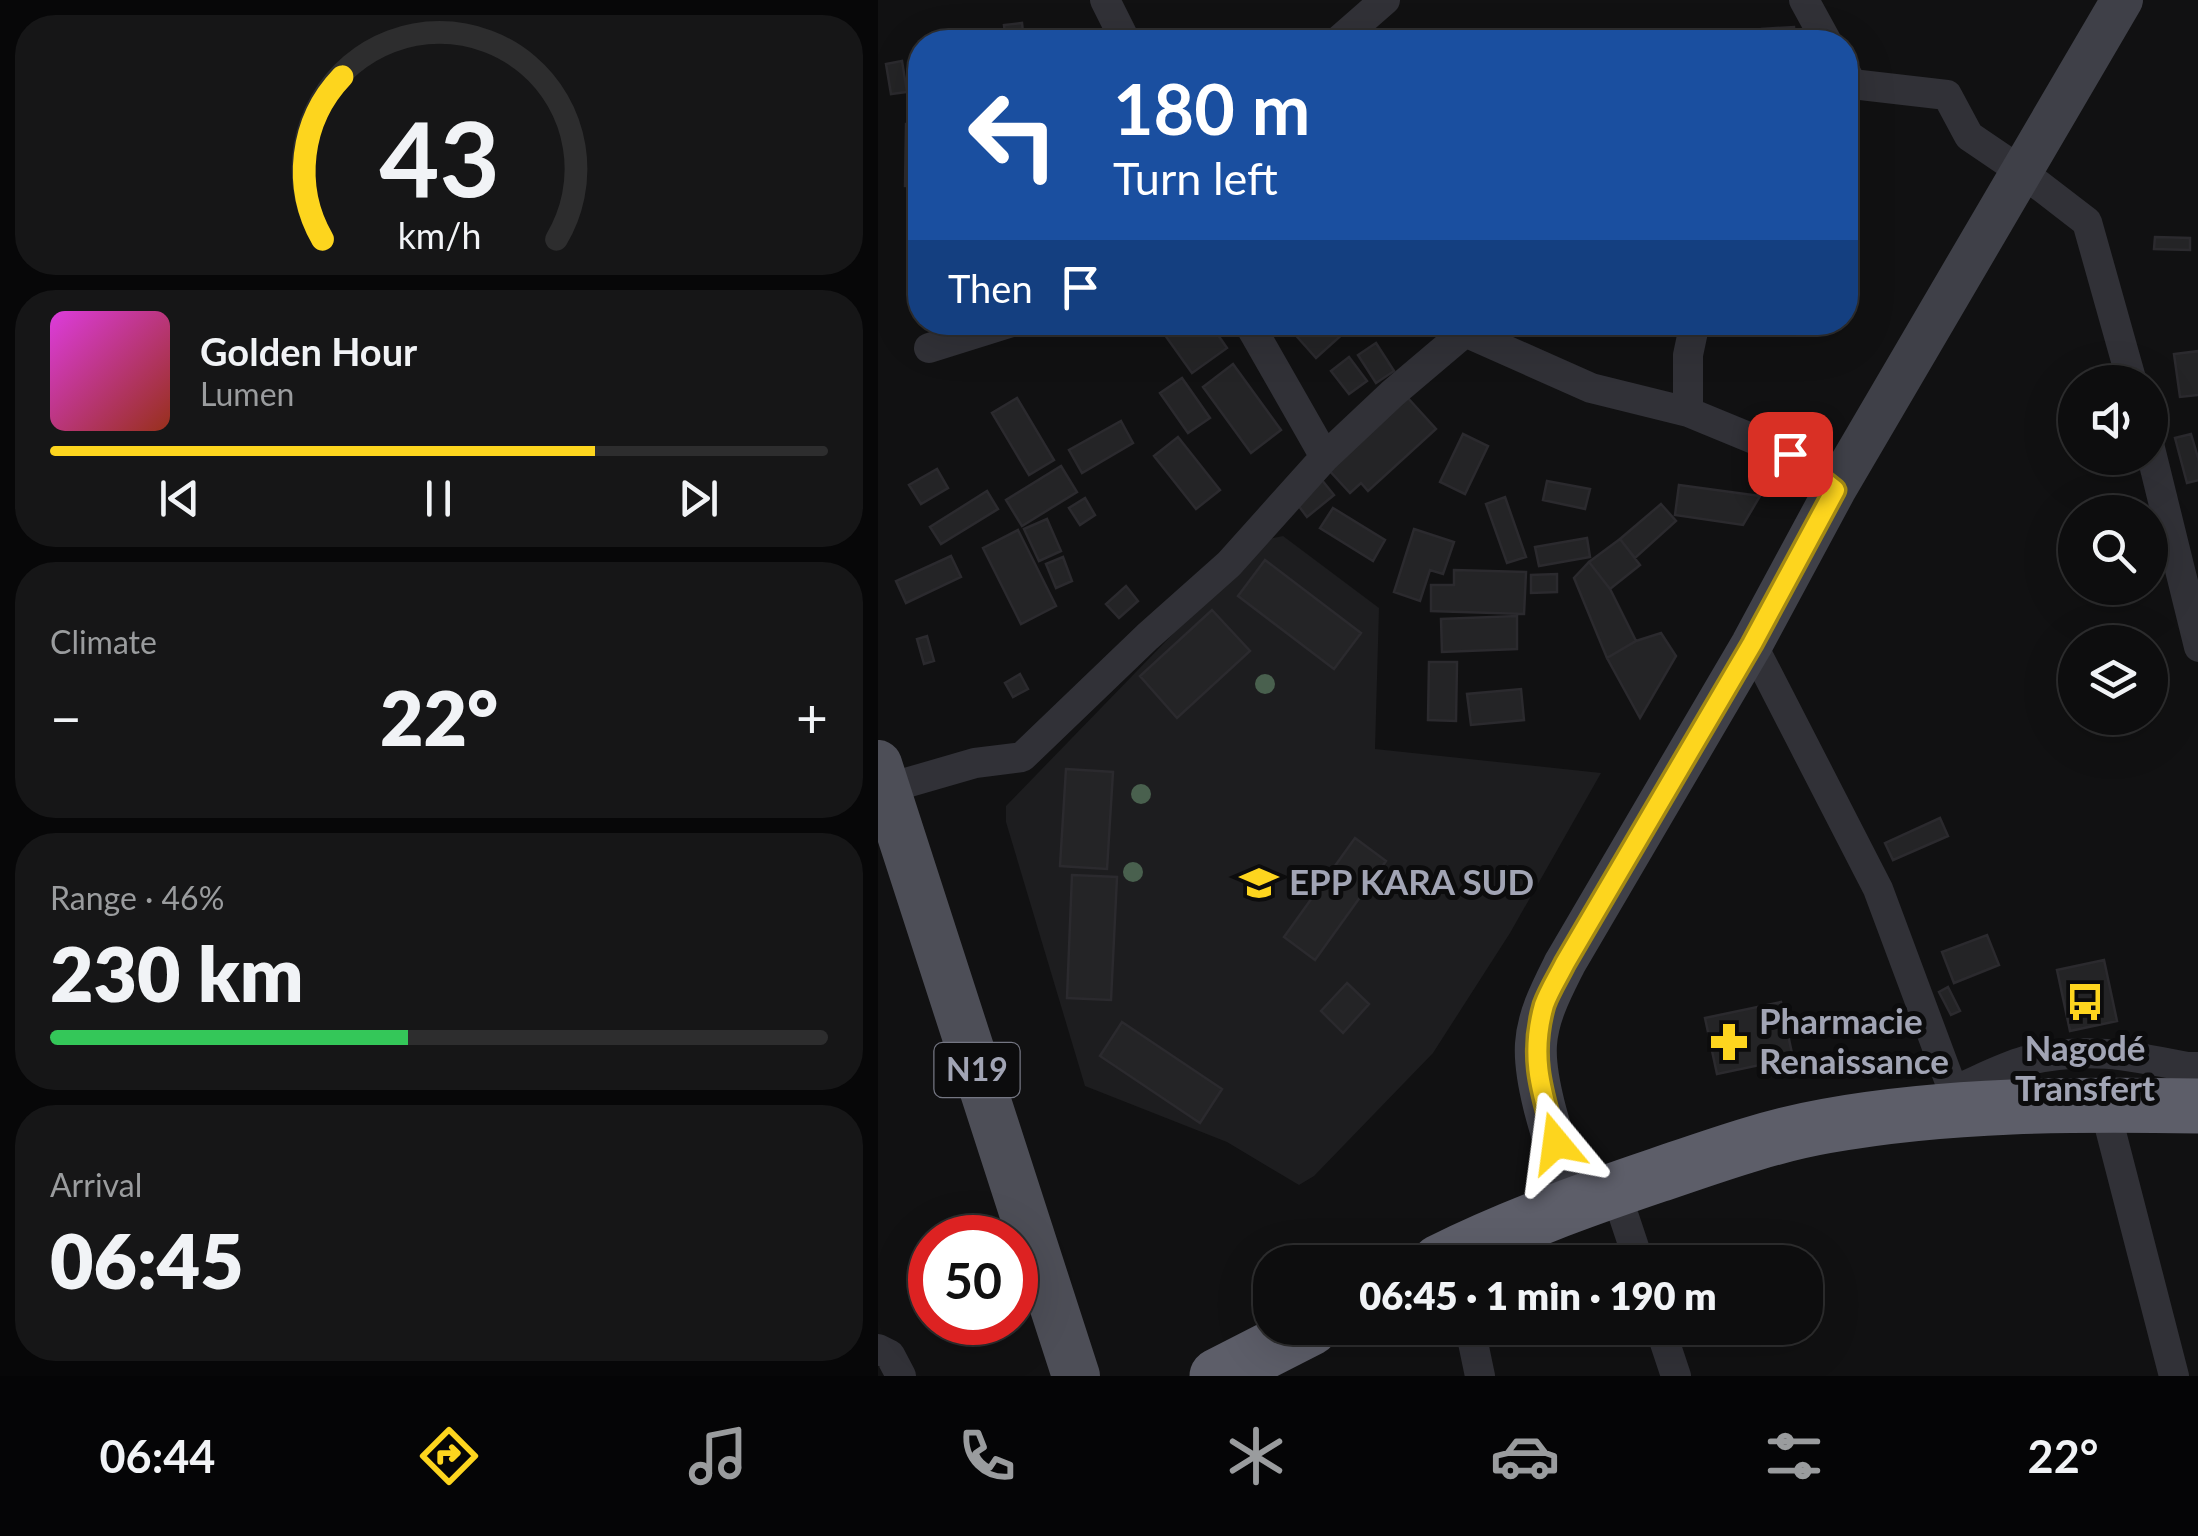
<!DOCTYPE html>
<meta charset="utf-8">
<style>
:root{--surface:#0d0d0e;--page:#161617;--text:#f1f3f6;--muted:#9a9c9e;--line:#2d2d2e;--accent:#fdd51e}
body{margin:0;font-family:Lato,sans-serif;background:var(--page);color:var(--text);height:100vh;display:flex;flex-direction:column;font-size:38px;white-space:nowrap}
*{box-sizing:border-box;margin:0}
p{font-size:32px;color:var(--muted)}
.icon{flex:none;width:55px;height:55px;fill:none;stroke:currentColor;stroke-width:2;stroke-linecap:round;stroke-linejoin:round}
.map{position:relative;flex:1;overflow:hidden}
.panel{display:flex;flex-direction:column;gap:15px;padding:15px;background:#070708;width:878px}
.panel>*{flex:none}
.banner{position:absolute;left:30px;top:30px;width:950px;height:305px;border-radius:40px;box-shadow:0 10px 40px #0002,0 0 0 2px var(--line);background:#1a4fa0;color:#fff;overflow:hidden}
.controls{position:absolute;left:1180px;top:365px;display:grid;gap:20px}
.controls a{display:grid;place-items:center;width:110px;height:110px;border-radius:50%;background:var(--surface);box-shadow:0 10px 40px #0002,0 0 0 2px var(--line);font-size:50px}
.speed{position:absolute;left:30px;top:1215px;display:flex;gap:20px;font-size:50px;font-weight:700;text-align:center}
.speed>*{display:grid;place-content:center;width:130px;height:130px;border-radius:50%;background:var(--surface);box-shadow:0 10px 40px #0002,0 0 0 2px var(--line);line-height:1}
.speed .limit{border:15px solid #d22;background:#fff;color:#111}
.pin{position:absolute;display:grid;place-items:center;width:85px;height:85px;color:#fff;margin:-42px;border-radius:20px;box-shadow:0 5px 15px #0006}
.me{position:absolute;width:110px;margin:-55px;rotate:344deg;stroke-linejoin:round;filter:drop-shadow(0 0 8px #0008)}
.turn{display:flex;align-items:center;gap:35px;height:210px;padding:0 40px;font-size:45px}
.turn .icon{width:130px;height:130px;stroke-width:2.5}
.turn b{display:block;font-size:70px;line-height:85px}
.then{display:flex;align-items:center;height:95px;padding:0 40px;background:#0003;gap:20px;font-size:38px}
.big{font-size:75px;font-weight:800;line-height:1.1}
.panel .card{flex:1;display:flex;flex-direction:column;justify-content:center;gap:15px;min-width:0;padding:0 35px;border-radius:40px;background:var(--page)}
.panel .dial{align-items:center;gap:0}
.dial svg{height:260px;overflow:visible;fill:none;stroke:var(--line);stroke-width:7;stroke-linecap:round;text-anchor:middle}
.dial text{fill:var(--text);stroke:none}
.song{display:flex;align-items:center;gap:30px}
.cover{width:120px;height:120px;border-radius:15px;background:linear-gradient(135deg,hsl(300 70% 55%),hsl(10 70% 35%))}
.played{height:10px;border-radius:5px;background:linear-gradient(90deg,var(--accent) 70%,var(--line) 70%)}
.keys{display:flex;justify-content:space-around;direction:ltr}
.heat{display:flex;justify-content:space-between;align-items:center;font-size:55px;direction:ltr}
.charge{height:15px;border-radius:8px;background:linear-gradient(90deg,#34c759 46%,var(--line) 0)}
.trip{position:absolute;left:375px;top:1245px;width:570px;height:100px;border-radius:40px;background:var(--surface);box-shadow:0 10px 40px #0002,0 0 0 2px var(--line);font-weight:800;line-height:100px;text-align:center}
.dock{display:flex;height:160px;justify-content:space-around;align-items:center;background:#050506;color:var(--muted)}
.dock .icon{width:70px;height:70px}
.dock .on{color:var(--accent)}
.dock b{font-size:45px;color:var(--text)}
main{display:flex;flex:1;min-height:0}
.map>svg:first-child{display:block}
</style>
<main>
<section class="panel">
<div class="card dial"><svg viewBox="0 0 100 80">
<path d="M14 69A42 42 0 1 1 86 69"/>
<path d="M14 69A42 42 0 0 1 20 19" stroke="#fdd51e"/>
<text x="50" y="56" font-size="32" font-weight="700">43</text>
<text x="50" y="72" font-size="11">km/h</text>
</svg></div>
<div class="card">
<div class="song"><i class="cover"></i><div><b>Golden Hour</b><p>Lumen</p></div></div>
<div class="played"></div>
<div class="keys"><svg class="icon" aria-label="previous" viewBox="0 0 24 24"><path d="M18 5L8 12l10 7zM5 5v14"/></svg><svg class="icon" aria-label="pause" viewBox="0 0 24 24"><path d="M8 5v14M16 5v14"/></svg><svg class="icon" aria-label="next" viewBox="0 0 24 24"><path d="M6 5l10 7-10 7zM19 5v14"/></svg></div>
</div>
<div class="card"><p>Climate</p>
<div class="heat"><a>−</a><b class="big">22°</b><a>+</a></div>
</div>
<div class="card"><p>Range · 46%</p><b class="big">230 km</b><div class="charge"></div></div>
<div class="card"><p>Arrival</p><b class="big">06:45</b></div>
</section>
<div class="map">
<svg width="1321" height="1376" viewBox="0 0 1321 1376">
<rect width="100%" height="100%" fill="#111112"/>
<path fill="#1d1d1f" d="M405 536 501 608 497 749 723 773 632 933 555 1053 436 1176 421 1185 349 1142 207 1086 128 822V806L386 540Z"/>
<path fill="#242426" stroke="#2b2a2e" stroke-width="2.5" d="M144 23 146 42H128L126 25Z
M916 27 917 42H885L884 29Z
M24 61 29 92 13 94 8 64Z
M28 124H42V186H27Z
M1277 237 1312 238V250L1276 249Z
M281 322H331L349 348 314 373 279 324Z
M406 322H478L438 358Z
M498 343 516 371 498 383 480 355Z
M1321 351V395L1302 397 1296 354Z
M471 357 489 381 471 394 453 371Z
M355 364 403 430 373 453 325 387Z
M304 378 332 418 310 433 282 393Z
M529 397 558 429 490 491 483 483 472 493 450 469Z
M139 398 176 460 151 475 114 413Z
M243 421 255 443 204 473 191 450Z
M585 434 610 446 587 494 562 482Z
M1313 434 1321 461V480L1309 483 1297 438Z
M300 437 342 490 318 509 276 456Z
M183 466 199 492 144 526 128 500Z
M59 469 70 488 43 504 31 485Z
M443 479 456 495 429 517 417 501Z
M669 481 712 489 707 509 665 500Z
M801 485 882 496 865 525 797 515Z
M109 491 120 509 63 544 52 527Z
M627 497 648 557 629 563 608 504Z
M207 498 217 515 202 525 191 508Z
M783 504 798 521 757 558 742 539Z
M455 508 507 540 495 561 442 528Z
M169 519 183 551 161 561 146 529Z
M536 529 576 542 565 574 552 570 542 601 516 592Z
M140 530 178 606 143 624 105 548Z
M709 538 712 557 661 566 657 547Z
M742 539 762 565 732 589 711 562Z
M73 556 83 577 28 603 18 581Z
M185 557 194 581 178 588 168 564Z
M387 560 483 633 456 669 360 596Z
M711 562 732 589 758 641 729 658 696 578Z
M576 570 648 572 646 614 553 611V585H576Z
M679 574V592L653 593V575Z
M248 586 260 601 241 618 228 604Z
M334 610 372 651 299 718 262 676Z
M639 616V649L564 652 563 619Z
M783 633 798 656 762 718 729 658 758 641Z
M49 636 56 661 46 664 39 639Z
M551 662H579L578 721 550 720Z
M142 674 150 689 135 697 127 683Z
M643 689 646 720 593 725 589 694Z
M188 769 235 772 229 869 182 866Z
M1062 818 1070 836 1015 860 1007 843Z
M477 838 508 861 437 960 406 937Z
M194 875 239 877 233 1000 189 998Z
M1109 935 1121 965 1076 983 1064 952Z
M1226 960 1239 1021 1192 1031 1179 970Z
M469 983 491 1004 465 1033 443 1011Z
M1070 987 1082 1011 1073 1015 1061 992Z
M903 1002 915 1058 839 1074 827 1018Z
M244 1022 344 1089 322 1123 222 1056Z"/>
<g fill="none" stroke-linecap="round" stroke-linejoin="round">
<path stroke="#313137" stroke-width="30" d="M227 0 248 42
M926 0 949 42
M459 42 507 0
M968 73 974 84 1069 95 1091 136 1144 172 1209 222 1254 382
M370 322 447 457
M579 322 587 332 713 388 810 412 912 454 957 490
M51 348 134 322
M810 412V355L817 322
M1272 448 1321 647
M874 644 1000 889 1082 1109
M0 789H7L97 763 144 757 269 637 351 564 447 457 515 393 587 332
M1075 1091C1099 1081 1123 1068 1147 1061 1206 1046 1251 1055 1309 1067H1321
M1226 1105 1296 1376
M737 1190 761 1262
M592 1328 602 1376
M782 1328 798 1376
M0 1349 12 1355 23 1376"/>
<path stroke="#3f4048" stroke-width="42" d="M696 1204C683 1160 655 1088 658 1044 660 1015 674 989 687 963L874 644 957 490 1244 0"/>
<path stroke="#4d4e57" stroke-width="48" d="M0 764 198 1376"/>
<path stroke="#5d5e69" stroke-width="55" d="M561 1262C631 1227 706 1200 780 1175 836 1156 891 1136 948 1126 1071 1104 1196 1104 1321 1106
M339 1376 433 1328"/>
</g>
<g fill="#49604e">
<circle cx="387" cy="684" r="10"/>
<circle cx="263" cy="794" r="10"/>
<circle cx="255" cy="872" r="10"/>
</g>
<g fill="none" stroke-linecap="round" stroke-linejoin="round">
<g stroke="#a48a14" stroke-width="25">
<path id="route" d="M678 1143C664 1093 651 1058 666 1005 671 991 680 977 687 963L874 644 957 490 912 454"/>
</g>
<use href="#route" stroke="#fdd51e" stroke-width="18"/>
</g>
<defs>
<g id="school-bare" transform="scale(3)"><path d="M0-5L7-2L0 1L-7-2ZM-4 1L0 2.5L4 1V4Q0 6-4 4Z" fill="#fdd51e" stroke="#0c0c0d" stroke-width="2.5" paint-order="stroke"/></g>
<g id="bus-bare" transform="scale(3)"><path d="M-5-6H5V4H4V6H2V4H-2V6H-4V4H-5ZM-3.5-4V0h7V-4ZM-3.5 1.2v1.5H-2V1.2ZM2 1.2v1.5H3.5V1.2Z" fill="#fdd51e" stroke="#0c0c0d" stroke-width="2.5" paint-order="stroke"/></g>
<g id="pharmacy-bare" transform="scale(3)"><path d="M-2-6h4v4h4v4h-4v4h-4v-4h-4v-4h4Z" fill="#fdd51e" stroke="#0c0c0d" stroke-width="2.5" paint-order="stroke"/></g>
</defs>
<g fill-rule="evenodd">
<use href="#school-bare" x="381" y="883"/>
<use href="#bus-bare" x="1207" y="1002"/>
<use href="#pharmacy-bare" x="851" y="1042"/>
</g>
<g text-anchor="middle" stroke-width="10" stroke-linejoin="round" paint-order="stroke">
<rect fill="#0c0c0d" stroke="#747682" stroke-width="2.5" x="56.5" y="1043" width="85" height="54" rx="8"/>
<g font-size="32" font-weight="bold" fill="#a1a4b4">
<text x="99" y="1081">N19</text>
</g>
<g font-size="35" font-weight="bold" fill="#a1a4b4" stroke="#0c0c0d" text-anchor="start">
<text x="411" y="895">EPP KARA SUD</text>
<text x="881" y="1034">Pharmacie<tspan x="881" dy="40">Renaissance</tspan></text>
<text x="1207" y="1061" text-anchor="middle">Nagodé<tspan x="1207" dy="40">Transfert</tspan></text>
</g>
</g>
</svg>
<div class="controls">
<a><svg class="icon" aria-label="sound" viewBox="0 0 24 24"><path d="M4 9h4l5-4v14l-5-4H4zM17 9q2 3 0 6"/></svg></a>
<a><svg class="icon" aria-label="search" viewBox="0 0 24 24"><circle cx="10" cy="10" r="6"/><path d="M15 15l6 6"/></svg></a>
<a><svg class="icon" aria-label="layers" viewBox="0 0 24 24"><path d="M12 4l9 5-9 5-9-5zM3 14l9 5 9-5"/></svg></a>
</div>
<div class="speed"><div class="limit">50</div></div>
<div class="pin" style="left:912px;top:454px;background:#d93025"><svg class="icon" aria-label="arrive" viewBox="0 0 24 24"><path d="M6 21V4h12l-3 4 3 4H6"/></svg></div>
<svg class="me" style="left:678px;top:1143px" viewBox="-20 -20 40 40"><path d="M0-17L14 15 0 8-14 15z" fill="#fdd51e" stroke="#fff" stroke-width="4"/></svg>
<div class="trip">06:45 · 1 min · 190 m</div>
<div class="banner">
<div class="turn"><svg class="icon" aria-label="left" viewBox="0 0 24 24"><path d="M17 20v-9H6M10 6l-5 5 5 5"/></svg><div><b>180 m</b>Turn left</div></div>
<div class="then">Then<svg class="icon" aria-label="arrive" viewBox="0 0 24 24"><path d="M6 21V4h12l-3 4 3 4H6"/></svg></div>
</div>
</div>
</main>
<nav class="dock">
<b>06:44</b>
<svg class="icon on" aria-label="directions" viewBox="0 0 24 24"><path d="M12 3l9 9-9 9-9-9zM9 14v-3h6M13 9l2 2-2 2"/></svg>
<svg class="icon" aria-label="music" viewBox="0 0 24 24"><path d="M9 18V5l10-2v13"/><circle cx="6" cy="18" r="3"/><circle cx="16" cy="16" r="3"/></svg>
<svg class="icon" aria-label="phone" viewBox="0 0 24 24"><path d="M5 4h4l2 5-3 2q2 4 5 5l2-3 5 2v4C11 20 4 13 5 4z"/></svg>
<svg class="icon" aria-label="climate" viewBox="0 0 24 24"><path d="M12 3v18M4 7l16 10M4 17L20 7"/></svg>
<svg class="icon" aria-label="car" viewBox="0 0 24 24"><path d="M5 17H2v-5l4-1 3-4h7l3 4 3 1v5h-3M9 17h6M6 11h13"/><circle cx="7" cy="17" r="2"/><circle cx="17" cy="17" r="2"/></svg>
<svg class="icon" aria-label="filters" viewBox="0 0 24 24"><path d="M4 7h16M4 17h16"/><circle cx="9" cy="7" r="2"/><circle cx="15" cy="17" r="2"/></svg>
<b>22°</b>
</nav>
